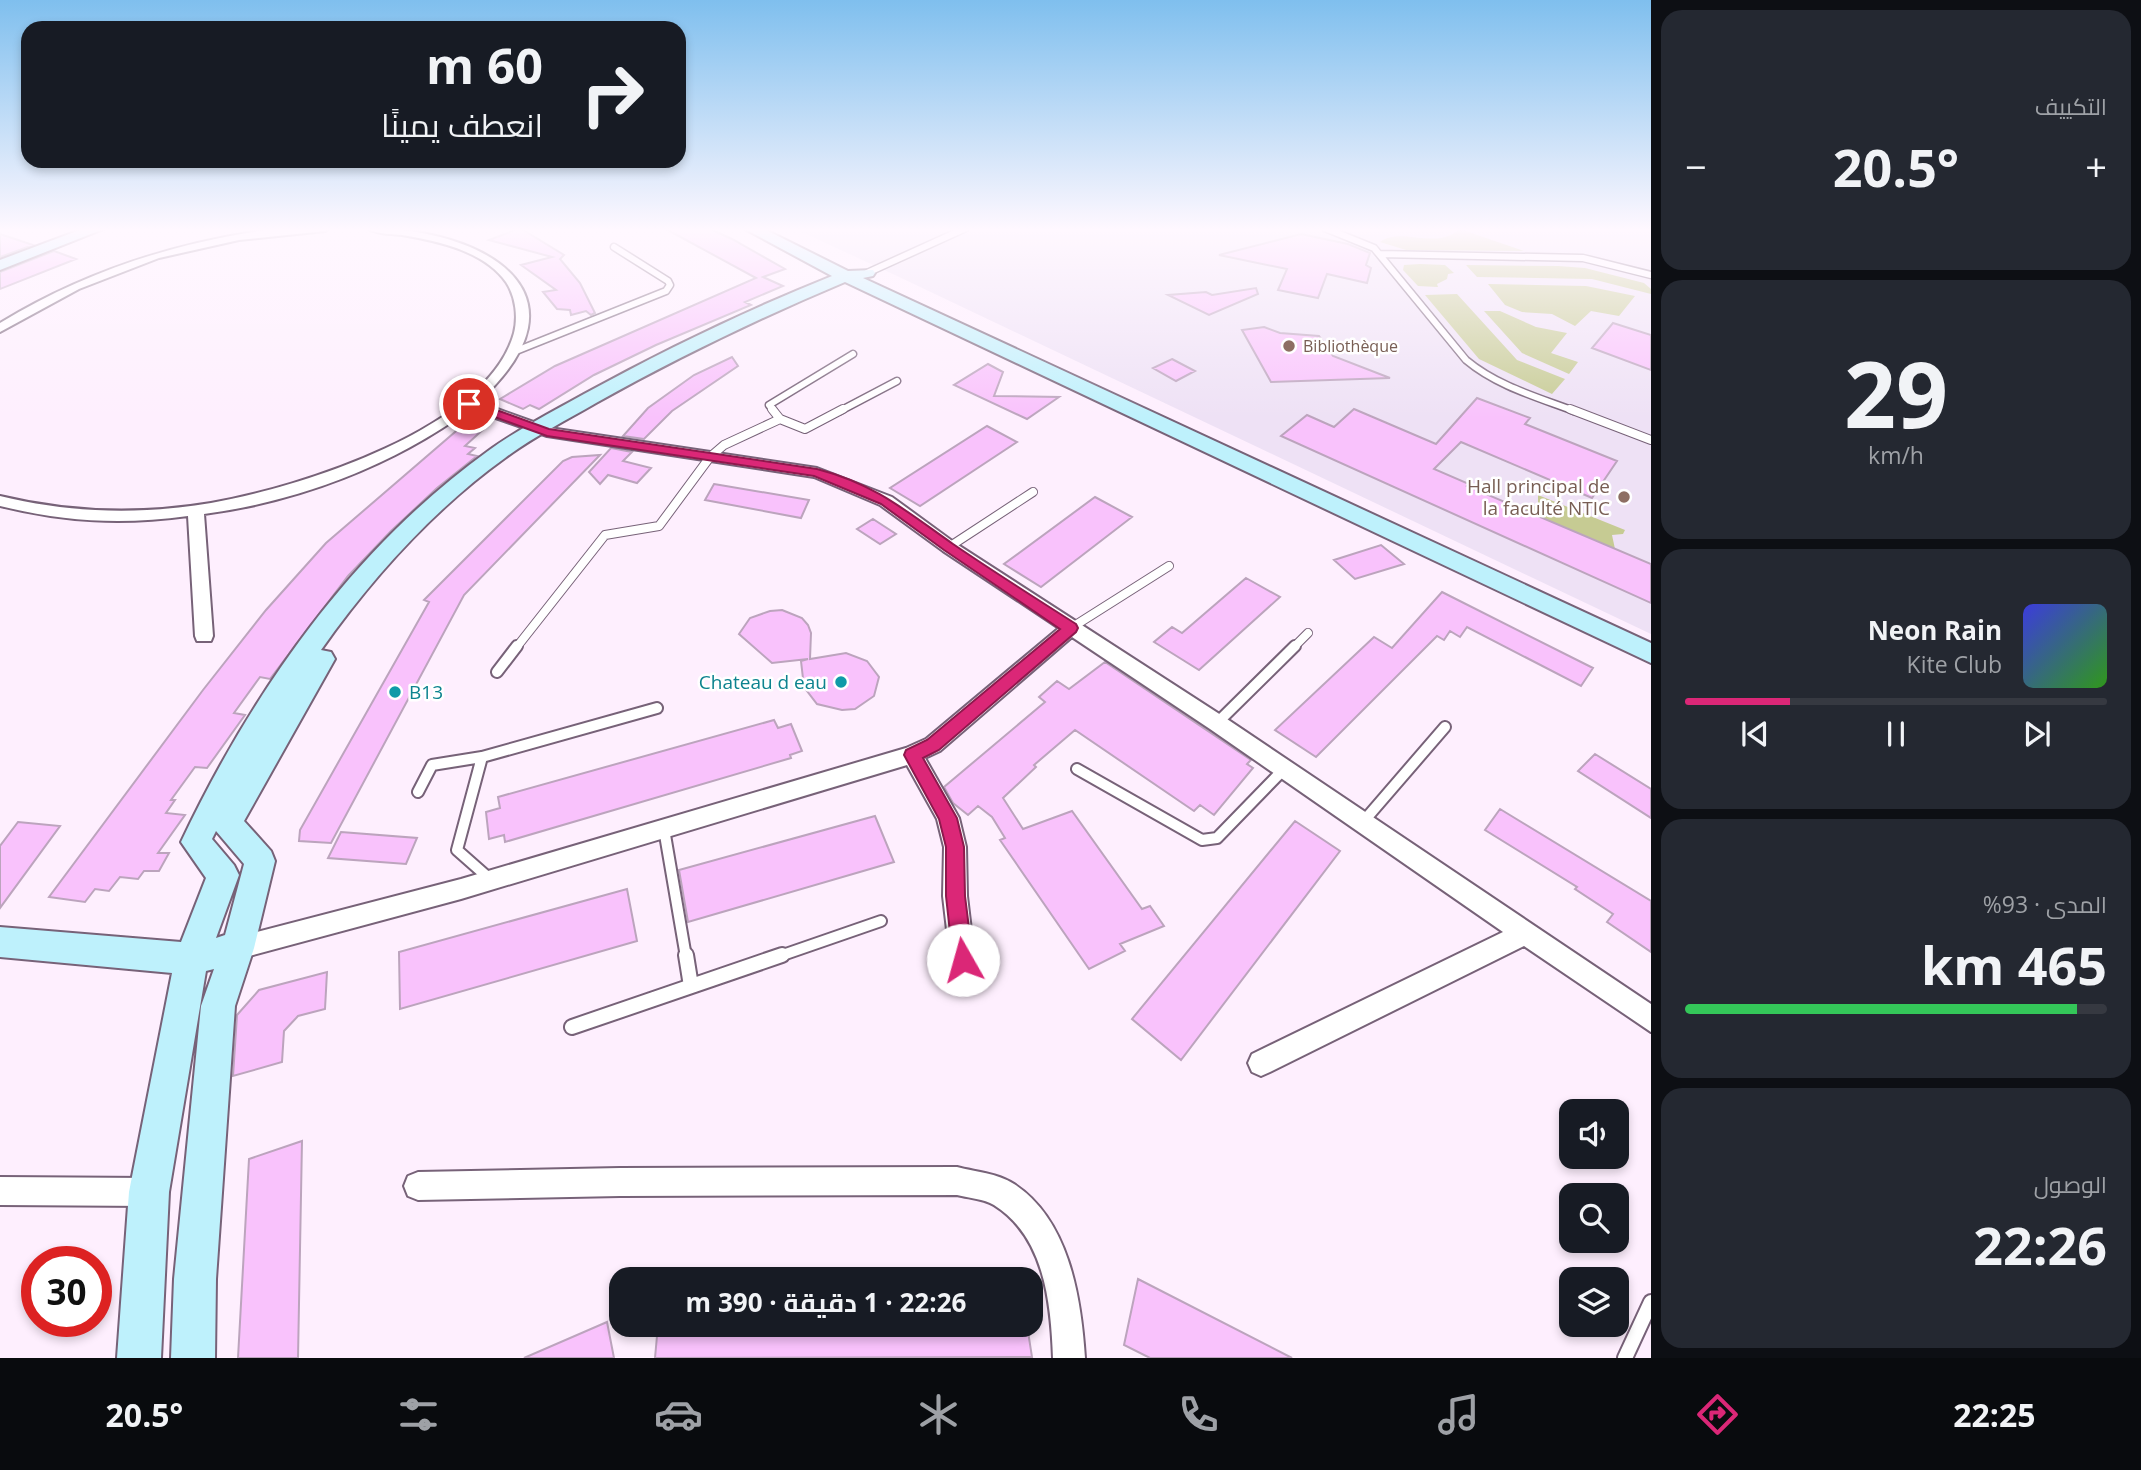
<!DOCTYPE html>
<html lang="ar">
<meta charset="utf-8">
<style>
:root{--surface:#171b24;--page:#242831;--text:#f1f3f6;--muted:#9ea1a6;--line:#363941;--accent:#db2777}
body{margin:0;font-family:"Open Sans",Cairo,sans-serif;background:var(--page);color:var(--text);direction:rtl;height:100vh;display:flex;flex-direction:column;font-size:26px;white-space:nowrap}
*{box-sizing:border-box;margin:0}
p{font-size:23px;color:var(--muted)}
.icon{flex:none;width:38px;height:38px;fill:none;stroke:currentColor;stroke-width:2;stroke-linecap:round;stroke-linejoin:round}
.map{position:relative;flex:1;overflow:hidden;direction:ltr}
.sheet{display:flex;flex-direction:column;gap:10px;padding:10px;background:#0d0f14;width:490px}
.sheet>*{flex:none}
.guide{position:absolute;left:21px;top:21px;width:665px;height:147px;border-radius:21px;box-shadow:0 4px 10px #0003;direction:rtl;background:#171b24;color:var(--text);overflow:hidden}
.controls{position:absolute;left:1559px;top:1099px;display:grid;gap:14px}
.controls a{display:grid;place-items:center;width:70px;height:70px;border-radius:14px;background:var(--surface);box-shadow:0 4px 10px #0003;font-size:35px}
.speed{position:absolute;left:21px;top:1246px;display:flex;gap:14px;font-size:35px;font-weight:700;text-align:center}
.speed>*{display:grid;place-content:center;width:91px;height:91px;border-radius:50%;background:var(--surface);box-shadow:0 4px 10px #0003;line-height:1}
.speed .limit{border:10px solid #d22;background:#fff;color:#111}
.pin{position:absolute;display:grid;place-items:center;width:60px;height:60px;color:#fff;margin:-30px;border:4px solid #fff;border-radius:50%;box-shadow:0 2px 7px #0007}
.me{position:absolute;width:77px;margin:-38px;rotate:353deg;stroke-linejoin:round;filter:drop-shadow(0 0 5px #0008)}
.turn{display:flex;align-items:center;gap:24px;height:147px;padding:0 28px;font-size:32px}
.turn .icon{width:91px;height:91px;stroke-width:2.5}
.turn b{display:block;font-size:49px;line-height:60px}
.big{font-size:52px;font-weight:700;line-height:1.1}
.sheet .card{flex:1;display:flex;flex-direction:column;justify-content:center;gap:10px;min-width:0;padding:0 24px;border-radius:21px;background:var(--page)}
.sheet .dial{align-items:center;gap:0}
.dial b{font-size:91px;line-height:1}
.song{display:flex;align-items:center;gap:21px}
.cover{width:84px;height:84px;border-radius:10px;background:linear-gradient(135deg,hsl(240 70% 55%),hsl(110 70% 35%))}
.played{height:7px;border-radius:4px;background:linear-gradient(90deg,var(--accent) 25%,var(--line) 25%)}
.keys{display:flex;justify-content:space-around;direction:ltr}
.heat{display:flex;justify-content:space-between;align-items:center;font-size:38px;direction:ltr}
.charge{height:10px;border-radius:5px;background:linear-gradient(90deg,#34c759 93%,var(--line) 0)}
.trip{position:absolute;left:609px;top:1267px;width:434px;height:70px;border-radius:21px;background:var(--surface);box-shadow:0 4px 10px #0003;font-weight:700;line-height:70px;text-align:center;direction:rtl}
.dock{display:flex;height:112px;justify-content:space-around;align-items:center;background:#090b0e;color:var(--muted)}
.dock .icon{width:49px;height:49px}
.dock .active{color:var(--accent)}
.dock b{font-size:32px;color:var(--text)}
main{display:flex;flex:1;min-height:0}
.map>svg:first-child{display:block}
</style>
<main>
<section class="sheet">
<div class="card"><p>التكييف</p>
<div class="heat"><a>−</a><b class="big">20.5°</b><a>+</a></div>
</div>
<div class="card dial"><b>29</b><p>km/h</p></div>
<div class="card">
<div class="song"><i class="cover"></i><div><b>Neon Rain</b><p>Kite Club</p></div></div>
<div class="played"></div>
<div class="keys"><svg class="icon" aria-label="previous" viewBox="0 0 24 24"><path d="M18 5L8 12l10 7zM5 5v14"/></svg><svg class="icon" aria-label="pause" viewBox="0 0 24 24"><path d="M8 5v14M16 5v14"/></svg><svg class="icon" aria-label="next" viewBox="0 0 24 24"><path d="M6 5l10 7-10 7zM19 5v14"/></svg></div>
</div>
<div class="card"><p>المدى · 93%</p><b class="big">465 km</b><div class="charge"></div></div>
<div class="card"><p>الوصول</p><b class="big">22:26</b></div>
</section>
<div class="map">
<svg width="1651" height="1358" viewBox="0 0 1651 1358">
<rect width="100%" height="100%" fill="#feeffe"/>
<path fill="#eee1f5" d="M793 228H1651V634L895 275Z"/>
<path fill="#c6cb93" d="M1460 229 1524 251 1406 250 1380 242C1401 226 1435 251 1460 229Z
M1420 264 1445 265 1454 273 1448 274 1447 279 1437 284 1438 287 1418 286 1403 270 1404 265Z
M1466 265 1558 266 1585 268 1644 283 1651 289V294L1592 279 1477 277Z
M1488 284 1586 286 1635 296 1619 316 1591 311 1575 326 1552 314 1522 312 1505 305Z
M1457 294 1517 360 1565 379 1552 394 1479 359 1425 295Z
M1484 311H1500L1536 327 1567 333 1551 353 1578 362 1569 374 1522 353Z
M1538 495 1625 530 1623 534 1612 535 1615 549 1525 511 1528 507 1538 505Z"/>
<path fill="#f9c2fc" stroke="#bca4bd" stroke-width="2" d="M520 228 564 255 560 259 580 283 595 313 591 315 586 311 571 315 570 310 557 309 543 292 556 290 521 265 552 257 489 240Z
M664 228H708L732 239 785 269 763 277 783 286 745 302 751 305 656 345 594 375 539 409 530 405 523 409 500 399 555 366 756 278Z
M0 234 33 245 0 257Z
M1301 234 1348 244 1370 253 1366 265 1371 268 1367 283 1327 274 1318 298 1278 290 1287 269 1219 255Z
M54 251 76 259 0 289V272Z
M1256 288 1258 294 1209 315 1168 295 1206 292 1212 295Z
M1613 323 1651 335V370L1592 348Z
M1264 327 1280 333 1319 336 1333 356 1390 378 1271 382 1242 330Z
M732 357 738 366 672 411 644 439 623 436 648 408 694 375Z
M1172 359 1195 371 1176 381 1153 368Z
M988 364 1003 372 994 396 1059 397 1027 419 954 385Z
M1477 398 1530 418 1525 424 1617 461 1592 498 1461 442 1434 469 1469 484 1467 486 1651 564V603L1281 436 1307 415 1334 427 1354 409 1436 444Z
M476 414 487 426 465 446 475 448 468 454 477 456 437 488 391 531 348 576 270 679 260 677 234 713 245 715 207 768 195 767 171 800H175L166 813 185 815 158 853H169L159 871H144L138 879 120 877 109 891 95 889 85 902 49 897 203 690 266 610 326 543Z
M987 426 1017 442 920 506 890 488Z
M611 448 632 452 623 461 651 468 637 483 608 475 600 484 589 472Z
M600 455 464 595 331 843 299 841 300 830 429 602 424 600 563 461 572 457Z
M714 484 809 500 801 518 705 500Z
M1095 497 1132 517 1041 587 1004 564Z
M873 519 896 534 880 544 857 529Z
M1381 545 1404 564 1355 579 1334 560Z
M1246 578 1280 597 1199 670 1154 642 1172 627 1182 633Z
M1442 592 1593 668 1581 686 1467 627 1460 637 1450 631 1444 640 1437 636 1316 757 1275 730 1374 637 1392 648Z
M782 610 802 618 808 625 811 633 810 659 846 653 867 661 879 677 874 696 855 709 842 710 817 704 804 687 801 661 808 659 772 663 739 634 750 618 770 611Z
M1105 662 1251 760 1247 764 1253 768 1214 815 1200 805 1194 811 1075 730 1034 765 1036 767 1003 798 1023 829 1072 811 1142 909 1150 906 1164 926 1120 944 1125 951 1089 969 1000 840 1005 838 992 817 978 806 968 815 953 803 944 787 1045 702 1039 697 1057 681 1069 689Z
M774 720 778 728 791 724 802 751 790 755 791 758 505 842 504 835 489 839 486 812 500 808 498 797Z
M1595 754 1651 789V818L1578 771Z
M1500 809 1651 901V952L1607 922 1613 914 1575 889 1577 887 1485 830Z
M875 816 894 862 688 922 679 870Z
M1295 821 1340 851 1181 1060 1132 1019Z
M18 822 60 826 0 908V846Z
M341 832 417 838 406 864 328 858Z
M627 889 637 941 400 1009 399 952Z
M327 972 325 1009 298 1016 284 1031 282 1062 233 1076 237 1015 259 990Z
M302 1141 298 1358H238L249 1159Z
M1138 1279 1292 1358H1150L1124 1345Z
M607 1322 614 1358H524Z
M658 1325H1027L1032 1357 655 1358Z"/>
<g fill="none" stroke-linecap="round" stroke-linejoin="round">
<g stroke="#776278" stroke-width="9">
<path id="lane-far3" d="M1325 228 1374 248 1466 360C1497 386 1537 397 1574 411
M1380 254 1583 258 1651 275
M867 273 966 228
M516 351 666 291 670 285 668 281 614 247
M774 411 769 405 853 354
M840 411 897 381"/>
</g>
<g stroke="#776278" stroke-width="10">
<path id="lane-far2" d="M772 409 780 419 805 429 843 409
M1570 409 1651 440
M949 547 1033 492
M1071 628 1169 566
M516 648 605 535 659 526 710 457 724 445 780 419
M1293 648 1308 633"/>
</g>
<g stroke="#776278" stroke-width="14">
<path id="lane-far1" d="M497 672 517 646
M1217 723 1295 646
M482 757 457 850 491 880
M1077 769 1202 840 1217 838 1284 769
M418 792 432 765 482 757 657 708
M1363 822 1445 727
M664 829 686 957
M777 957 881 921"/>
</g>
<g stroke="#776278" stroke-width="18">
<path id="lane" d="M686 955 691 986
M572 1027 782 955
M1625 1358 1651 1302"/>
</g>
<g stroke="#776278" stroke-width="4">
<path id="street" d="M280 228H330L325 231 239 240 159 258 79 289 0 332V323C87 270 179 241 280 228Z
M367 228C482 228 599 292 478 402L550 428 817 468 892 497 955 543 1224 717 1651 1004V1032L1524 946 1270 1072 1261 1076 1252 1072 1248 1063 1252 1054 1503 932 1210 729 1072 637 940 751 925 758 959 818 966 847 967 896 977 981 974 990 965 993 956 990 953 981 943 896 944 847 937 819 907 765 461 899 238 959 229 956 226 948 229 940 238 937 461 879 906 748 926 739 1059 628 943 551 880 505 814 477 547 436 470 409C395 465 297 502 204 514L213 636 211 641H197L195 636 188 516C122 525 65 522 0 506V496C70 513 139 515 211 503 298 488 488 429 514 333 518 317 516 297 506 282 484 251 438 241 402 235 391 234 375 234 367 228Z
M957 1167C976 1172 997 1173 1014 1184 1069 1220 1081 1297 1085 1358H1053C1051 1304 1045 1237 994 1205 984 1199 969 1198 957 1195L620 1196 418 1200 408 1196 404 1186 408 1176 418 1172 620 1168Z
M0 1177 149 1178 159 1182 163 1192 159 1202 149 1206 0 1205Z"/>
</g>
<g stroke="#776278" stroke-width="4">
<path id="secondary" d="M85 228H106L0 270V260Z
M743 228H762L848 271 873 270 875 273 873 276 863 278 1651 643V663L845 282C759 318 677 358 596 403 565 421 533 437 505 458 434 509 371 579 321 650L331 652 335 659 244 821 271 851 275 861 254 948 235 1006 216 1279 215 1358H171L174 1279 201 1006 214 969 206 971 169 1192 161 1358H117L129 1192 172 973 0 957V927L181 942 206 878 181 842C252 692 352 549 488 451 518 429 552 412 584 394 664 350 747 310 832 276ZM216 831 244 864 225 935 216 938 239 875 234 865 212 839Z"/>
</g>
<use href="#lane-far3" stroke="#fff" stroke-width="6"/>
<use href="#lane-far2" stroke="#fff" stroke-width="8"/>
<use href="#lane-far1" stroke="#fff" stroke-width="10"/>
<use href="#lane" stroke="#fff" stroke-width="14"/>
<use href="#street" fill="#fff" fill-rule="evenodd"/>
<use href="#secondary" fill="#bef1fc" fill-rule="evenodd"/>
</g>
<linearGradient id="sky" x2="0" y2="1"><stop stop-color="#7fbfee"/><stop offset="0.55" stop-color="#fff8ff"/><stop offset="1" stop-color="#fff8ff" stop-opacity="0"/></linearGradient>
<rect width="1651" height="418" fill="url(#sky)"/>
<path fill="#db2777" stroke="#8e194d" stroke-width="2" d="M469 400 549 429 817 469C875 484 906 511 953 544 994 572 1035 598 1076 624L1078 628 1076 632 939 750 923 758 957 818 964 847 965 896 973 960 970 967 963 970 956 967 953 960 946 896V847L939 819 904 755 906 750 927 740 1060 629 944 550 881 504 814 476 547 436 464 406 463 404Z"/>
<g fill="#8d6e63" stroke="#fff" stroke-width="2.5">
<circle cx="1289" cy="346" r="7"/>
<circle cx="1624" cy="497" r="7"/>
</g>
<g fill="#0f9aa8" stroke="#fff" stroke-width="2.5">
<circle cx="841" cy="682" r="7"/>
<circle cx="395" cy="692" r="7"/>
</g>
<g text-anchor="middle" stroke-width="5" stroke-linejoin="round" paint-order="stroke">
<g font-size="16" fill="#785e54" stroke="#fff" text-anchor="start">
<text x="1303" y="352">Bibliothèque</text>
</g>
<g font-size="19" fill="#785e54" stroke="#fff" text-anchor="end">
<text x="1610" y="493">Hall principal de<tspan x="1610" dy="22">la faculté NTIC</tspan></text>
</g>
<g font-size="19" fill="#0d838f" stroke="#fff" text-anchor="end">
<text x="827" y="689">Chateau d eau</text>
<text x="409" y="699" text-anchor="start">B13</text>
</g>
</g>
</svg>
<div class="controls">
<a><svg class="icon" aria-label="sound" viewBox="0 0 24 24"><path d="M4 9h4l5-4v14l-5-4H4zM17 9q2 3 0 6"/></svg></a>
<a><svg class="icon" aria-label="search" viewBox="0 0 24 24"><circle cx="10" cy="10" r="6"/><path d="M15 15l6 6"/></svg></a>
<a><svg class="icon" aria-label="layers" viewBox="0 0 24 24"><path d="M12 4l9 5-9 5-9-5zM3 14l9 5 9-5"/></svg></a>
</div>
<div class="speed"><div class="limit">30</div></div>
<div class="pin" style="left:469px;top:404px;background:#d93025"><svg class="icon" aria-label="arrive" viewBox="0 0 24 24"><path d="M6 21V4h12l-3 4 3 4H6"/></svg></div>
<svg class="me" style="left:963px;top:960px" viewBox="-20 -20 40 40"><circle r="19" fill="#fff"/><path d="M0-13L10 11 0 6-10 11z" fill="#db2777"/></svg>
<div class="trip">22:26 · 1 دقيقة · 390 m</div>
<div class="guide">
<div class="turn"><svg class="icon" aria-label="right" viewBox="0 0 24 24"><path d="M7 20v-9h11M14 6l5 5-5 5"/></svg><div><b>60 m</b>انعطف يمينًا</div></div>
</div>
</div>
</main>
<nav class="dock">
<b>22:25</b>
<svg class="icon active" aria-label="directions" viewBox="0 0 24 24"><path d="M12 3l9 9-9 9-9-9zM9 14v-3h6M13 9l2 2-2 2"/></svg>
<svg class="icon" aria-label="music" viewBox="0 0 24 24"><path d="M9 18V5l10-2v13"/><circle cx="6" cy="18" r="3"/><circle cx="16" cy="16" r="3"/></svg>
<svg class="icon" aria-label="phone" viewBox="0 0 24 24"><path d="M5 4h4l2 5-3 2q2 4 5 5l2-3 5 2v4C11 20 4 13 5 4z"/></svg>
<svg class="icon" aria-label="climate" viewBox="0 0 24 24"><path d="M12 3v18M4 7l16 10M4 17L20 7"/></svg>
<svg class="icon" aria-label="car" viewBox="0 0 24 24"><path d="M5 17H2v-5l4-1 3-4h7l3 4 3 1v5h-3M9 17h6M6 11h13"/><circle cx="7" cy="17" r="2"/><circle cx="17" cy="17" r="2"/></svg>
<svg class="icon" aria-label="filters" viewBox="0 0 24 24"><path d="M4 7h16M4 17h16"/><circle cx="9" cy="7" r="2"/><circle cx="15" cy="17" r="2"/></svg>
<b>20.5°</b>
</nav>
